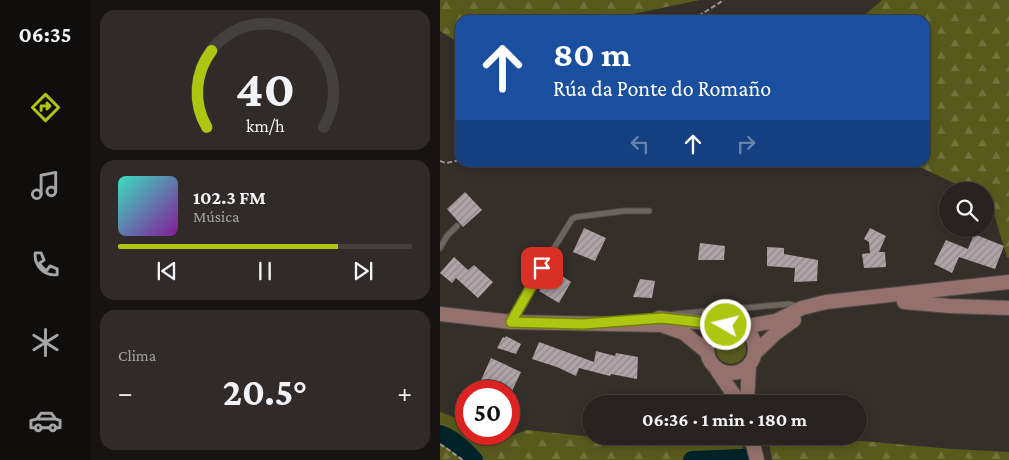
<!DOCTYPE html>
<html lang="es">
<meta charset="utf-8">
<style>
:root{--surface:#282320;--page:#302b29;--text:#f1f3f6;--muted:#a5a4a5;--line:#44403e;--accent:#acc612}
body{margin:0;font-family:"Crimson Pro",serif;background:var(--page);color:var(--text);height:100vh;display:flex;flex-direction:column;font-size:19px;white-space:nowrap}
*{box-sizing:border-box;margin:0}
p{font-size:16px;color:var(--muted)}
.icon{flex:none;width:28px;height:28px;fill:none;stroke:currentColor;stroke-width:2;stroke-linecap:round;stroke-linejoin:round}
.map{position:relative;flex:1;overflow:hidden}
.drawer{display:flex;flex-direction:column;gap:10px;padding:10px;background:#161312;width:350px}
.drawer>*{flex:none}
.top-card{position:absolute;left:15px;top:15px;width:475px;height:152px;border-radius:15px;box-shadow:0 2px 12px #0003,0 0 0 1px var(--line);background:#1a4fa0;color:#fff;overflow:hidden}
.tools{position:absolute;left:499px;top:182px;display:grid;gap:10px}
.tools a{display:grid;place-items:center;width:55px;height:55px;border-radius:50%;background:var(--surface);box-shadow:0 2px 12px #0003,0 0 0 1px var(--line);font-size:25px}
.speed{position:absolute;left:15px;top:380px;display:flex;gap:10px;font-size:25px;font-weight:700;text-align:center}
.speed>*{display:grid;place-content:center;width:65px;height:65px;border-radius:50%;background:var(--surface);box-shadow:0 2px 12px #0003,0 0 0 1px var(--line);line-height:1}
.speed .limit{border:8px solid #d22;background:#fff;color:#111}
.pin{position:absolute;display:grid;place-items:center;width:42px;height:42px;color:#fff;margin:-21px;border-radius:10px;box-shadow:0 2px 8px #0006}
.me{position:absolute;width:55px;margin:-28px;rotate:278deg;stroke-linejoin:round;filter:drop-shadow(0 0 4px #0008)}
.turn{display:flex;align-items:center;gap:18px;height:105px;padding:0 15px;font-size:22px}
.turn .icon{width:65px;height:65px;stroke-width:2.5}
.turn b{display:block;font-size:35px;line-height:42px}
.lanes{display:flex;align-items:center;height:48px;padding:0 15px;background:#0003;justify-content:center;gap:25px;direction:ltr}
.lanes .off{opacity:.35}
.big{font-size:38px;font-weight:700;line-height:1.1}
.drawer .tile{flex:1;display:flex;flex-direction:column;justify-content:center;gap:8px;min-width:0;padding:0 18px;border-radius:15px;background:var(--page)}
.drawer .dial{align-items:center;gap:0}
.dial svg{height:130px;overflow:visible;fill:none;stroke:var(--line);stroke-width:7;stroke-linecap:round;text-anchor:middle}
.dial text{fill:var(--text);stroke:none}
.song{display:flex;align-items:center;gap:15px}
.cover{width:60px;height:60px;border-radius:8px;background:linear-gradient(135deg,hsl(170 70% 55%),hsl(290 70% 35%))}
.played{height:5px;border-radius:2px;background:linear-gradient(90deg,var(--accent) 75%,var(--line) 75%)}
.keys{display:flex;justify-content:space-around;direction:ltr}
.heat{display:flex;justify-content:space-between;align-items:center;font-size:28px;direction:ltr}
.trip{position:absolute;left:142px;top:395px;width:285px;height:50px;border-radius:25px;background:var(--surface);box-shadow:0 2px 12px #0003,0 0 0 1px var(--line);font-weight:700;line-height:50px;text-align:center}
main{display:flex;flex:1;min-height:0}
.tabs{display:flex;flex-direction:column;width:90px;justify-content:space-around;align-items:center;background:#100e0d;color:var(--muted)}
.tabs .icon{width:35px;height:35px}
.tabs .selected{color:var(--accent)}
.tabs b{font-size:22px;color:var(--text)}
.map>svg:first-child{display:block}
</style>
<main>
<nav class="tabs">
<b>06:35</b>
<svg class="icon selected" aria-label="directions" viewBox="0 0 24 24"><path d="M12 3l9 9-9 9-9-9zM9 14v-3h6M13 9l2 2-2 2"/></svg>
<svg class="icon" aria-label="music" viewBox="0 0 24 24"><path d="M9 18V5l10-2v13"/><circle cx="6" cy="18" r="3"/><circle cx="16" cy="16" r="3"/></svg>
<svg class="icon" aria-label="phone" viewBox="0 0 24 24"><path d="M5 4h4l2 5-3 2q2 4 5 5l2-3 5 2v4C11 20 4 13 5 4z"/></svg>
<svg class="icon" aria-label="climate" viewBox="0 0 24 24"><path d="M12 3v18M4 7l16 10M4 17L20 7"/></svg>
<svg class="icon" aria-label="car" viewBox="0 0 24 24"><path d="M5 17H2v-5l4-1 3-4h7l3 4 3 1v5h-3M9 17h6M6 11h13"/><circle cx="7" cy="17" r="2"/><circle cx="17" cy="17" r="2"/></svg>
</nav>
<section class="drawer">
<div class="tile dial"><svg viewBox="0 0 100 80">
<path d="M14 69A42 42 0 1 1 86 69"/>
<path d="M14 69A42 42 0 0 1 17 22" stroke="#acc612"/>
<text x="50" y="56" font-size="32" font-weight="700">40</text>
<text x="50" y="72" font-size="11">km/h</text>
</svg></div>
<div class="tile">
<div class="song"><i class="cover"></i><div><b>102.3 FM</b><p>Música</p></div></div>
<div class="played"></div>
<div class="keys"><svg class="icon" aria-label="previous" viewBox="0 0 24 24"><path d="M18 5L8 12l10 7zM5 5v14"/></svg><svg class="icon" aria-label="pause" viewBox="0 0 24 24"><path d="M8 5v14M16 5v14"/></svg><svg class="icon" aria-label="next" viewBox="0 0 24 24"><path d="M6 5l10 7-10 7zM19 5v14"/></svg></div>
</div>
<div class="tile"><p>Clima</p>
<div class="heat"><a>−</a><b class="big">20.5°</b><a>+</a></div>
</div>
</section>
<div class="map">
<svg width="569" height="460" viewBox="0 0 569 460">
<defs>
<pattern id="forest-firs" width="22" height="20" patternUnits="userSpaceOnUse" patternTransform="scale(1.25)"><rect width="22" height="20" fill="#585a1c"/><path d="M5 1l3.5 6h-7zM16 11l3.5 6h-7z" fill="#71723d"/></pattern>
<pattern id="building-hatch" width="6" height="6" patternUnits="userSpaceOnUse" patternTransform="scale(1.25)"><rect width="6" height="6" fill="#aea4a8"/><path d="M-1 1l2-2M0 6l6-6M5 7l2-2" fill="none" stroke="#90888b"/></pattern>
</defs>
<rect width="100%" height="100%" fill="#352f2a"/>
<path fill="#585a1c" d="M276 349a15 15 0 1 1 30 0a15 15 0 1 1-30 0Z"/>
<path fill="url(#forest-firs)" d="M0 0H260L164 20H20V44L0 31Z
M442 0H569V258L567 257 550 201 545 198V191H531L471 163 485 162V20H419Z
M0 412 19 419 26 426V434H36L48 444 87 430 163 438 166 436H294L302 444 305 460H0Z
M328 438H388L512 449 569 452V460H332Z"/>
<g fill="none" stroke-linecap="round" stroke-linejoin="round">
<path stroke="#00232a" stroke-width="18" d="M0 434C13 438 25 450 34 460
M252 460 303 458 315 460"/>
</g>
<path fill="url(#building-hatch)" d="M25 192 42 210 23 227 7 209Z
M144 228 166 238 155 261 133 252Z
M430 228 446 236 439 252H445L446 267 424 268 422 254 430 253 429 242 424 239Z
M534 234 564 246 555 269 519 257 512 273 494 264 506 240 528 249Z
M260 243 285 246 284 260H258Z
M327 247 344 248V254L378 260 377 281 354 282 355 268 327 266Z
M14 257 28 270 34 265 53 282 38 298 16 278 12 283 0 273Z
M112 269 131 282 119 303 99 291Z
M200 279 215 281 212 298 193 297Z
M66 336 81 344 76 354 57 348 63 337 65 338Z
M99 342 154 362 156 351 175 356 176 353 198 357 197 379 171 374 170 376 139 368 136 376 117 367 92 359Z
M51 358 81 372 72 391H36Z"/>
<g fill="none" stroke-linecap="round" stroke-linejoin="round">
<g stroke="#514b47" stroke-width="7">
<path id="lane" d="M0 248 7 236 17 226
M234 314 349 304 359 307
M71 321 95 279 132 219 136 217 184 211H209"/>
</g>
<g stroke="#514b47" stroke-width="16">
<path id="secondary" d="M464 302 510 306 569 308
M0 314 71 322 221 325 244 333 267 352
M219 318 286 325
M267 349a24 24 0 1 1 48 0a24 24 0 1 1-48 0Z
M302 327 336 321 362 308 386 302 569 282
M315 353 336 333 354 320
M277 370 300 404
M307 404 309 365
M311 436 317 460"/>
</g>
<path stroke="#9a9490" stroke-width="2" stroke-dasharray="5 2.5" stroke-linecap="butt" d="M252 20 284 0
M0 161 6 163 20 160
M0 444 23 460"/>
<use href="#lane" stroke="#6b645f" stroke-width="5"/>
<use href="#secondary" stroke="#94716b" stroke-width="14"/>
</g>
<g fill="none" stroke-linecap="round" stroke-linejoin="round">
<g stroke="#70810c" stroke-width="12">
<path id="route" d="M102 268 71 322 143 324 222 318 286 325"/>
</g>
<use href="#route" stroke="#acc612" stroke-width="9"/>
</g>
</svg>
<div class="tools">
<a><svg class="icon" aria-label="search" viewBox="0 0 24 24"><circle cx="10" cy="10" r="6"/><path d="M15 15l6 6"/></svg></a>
</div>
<div class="speed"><div class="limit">50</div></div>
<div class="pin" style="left:102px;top:268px;background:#d93025"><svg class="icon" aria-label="arrive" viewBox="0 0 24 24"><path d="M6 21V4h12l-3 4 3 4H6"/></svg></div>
<svg class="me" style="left:286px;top:325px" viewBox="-20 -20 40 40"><circle r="17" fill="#acc612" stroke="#fff" stroke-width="3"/><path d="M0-11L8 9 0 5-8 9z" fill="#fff"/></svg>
<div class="trip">06:36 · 1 min · 180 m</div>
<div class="top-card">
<div class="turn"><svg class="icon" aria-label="ahead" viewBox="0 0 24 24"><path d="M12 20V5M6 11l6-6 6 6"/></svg><div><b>80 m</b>Rúa da Ponte do Romaño</div></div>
<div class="lanes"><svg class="icon off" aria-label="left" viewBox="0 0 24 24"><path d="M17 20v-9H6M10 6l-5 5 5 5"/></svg><svg class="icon" aria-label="ahead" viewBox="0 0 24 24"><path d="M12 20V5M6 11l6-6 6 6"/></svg><svg class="icon off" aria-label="right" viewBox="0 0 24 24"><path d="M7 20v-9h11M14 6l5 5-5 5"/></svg></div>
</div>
</div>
</main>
